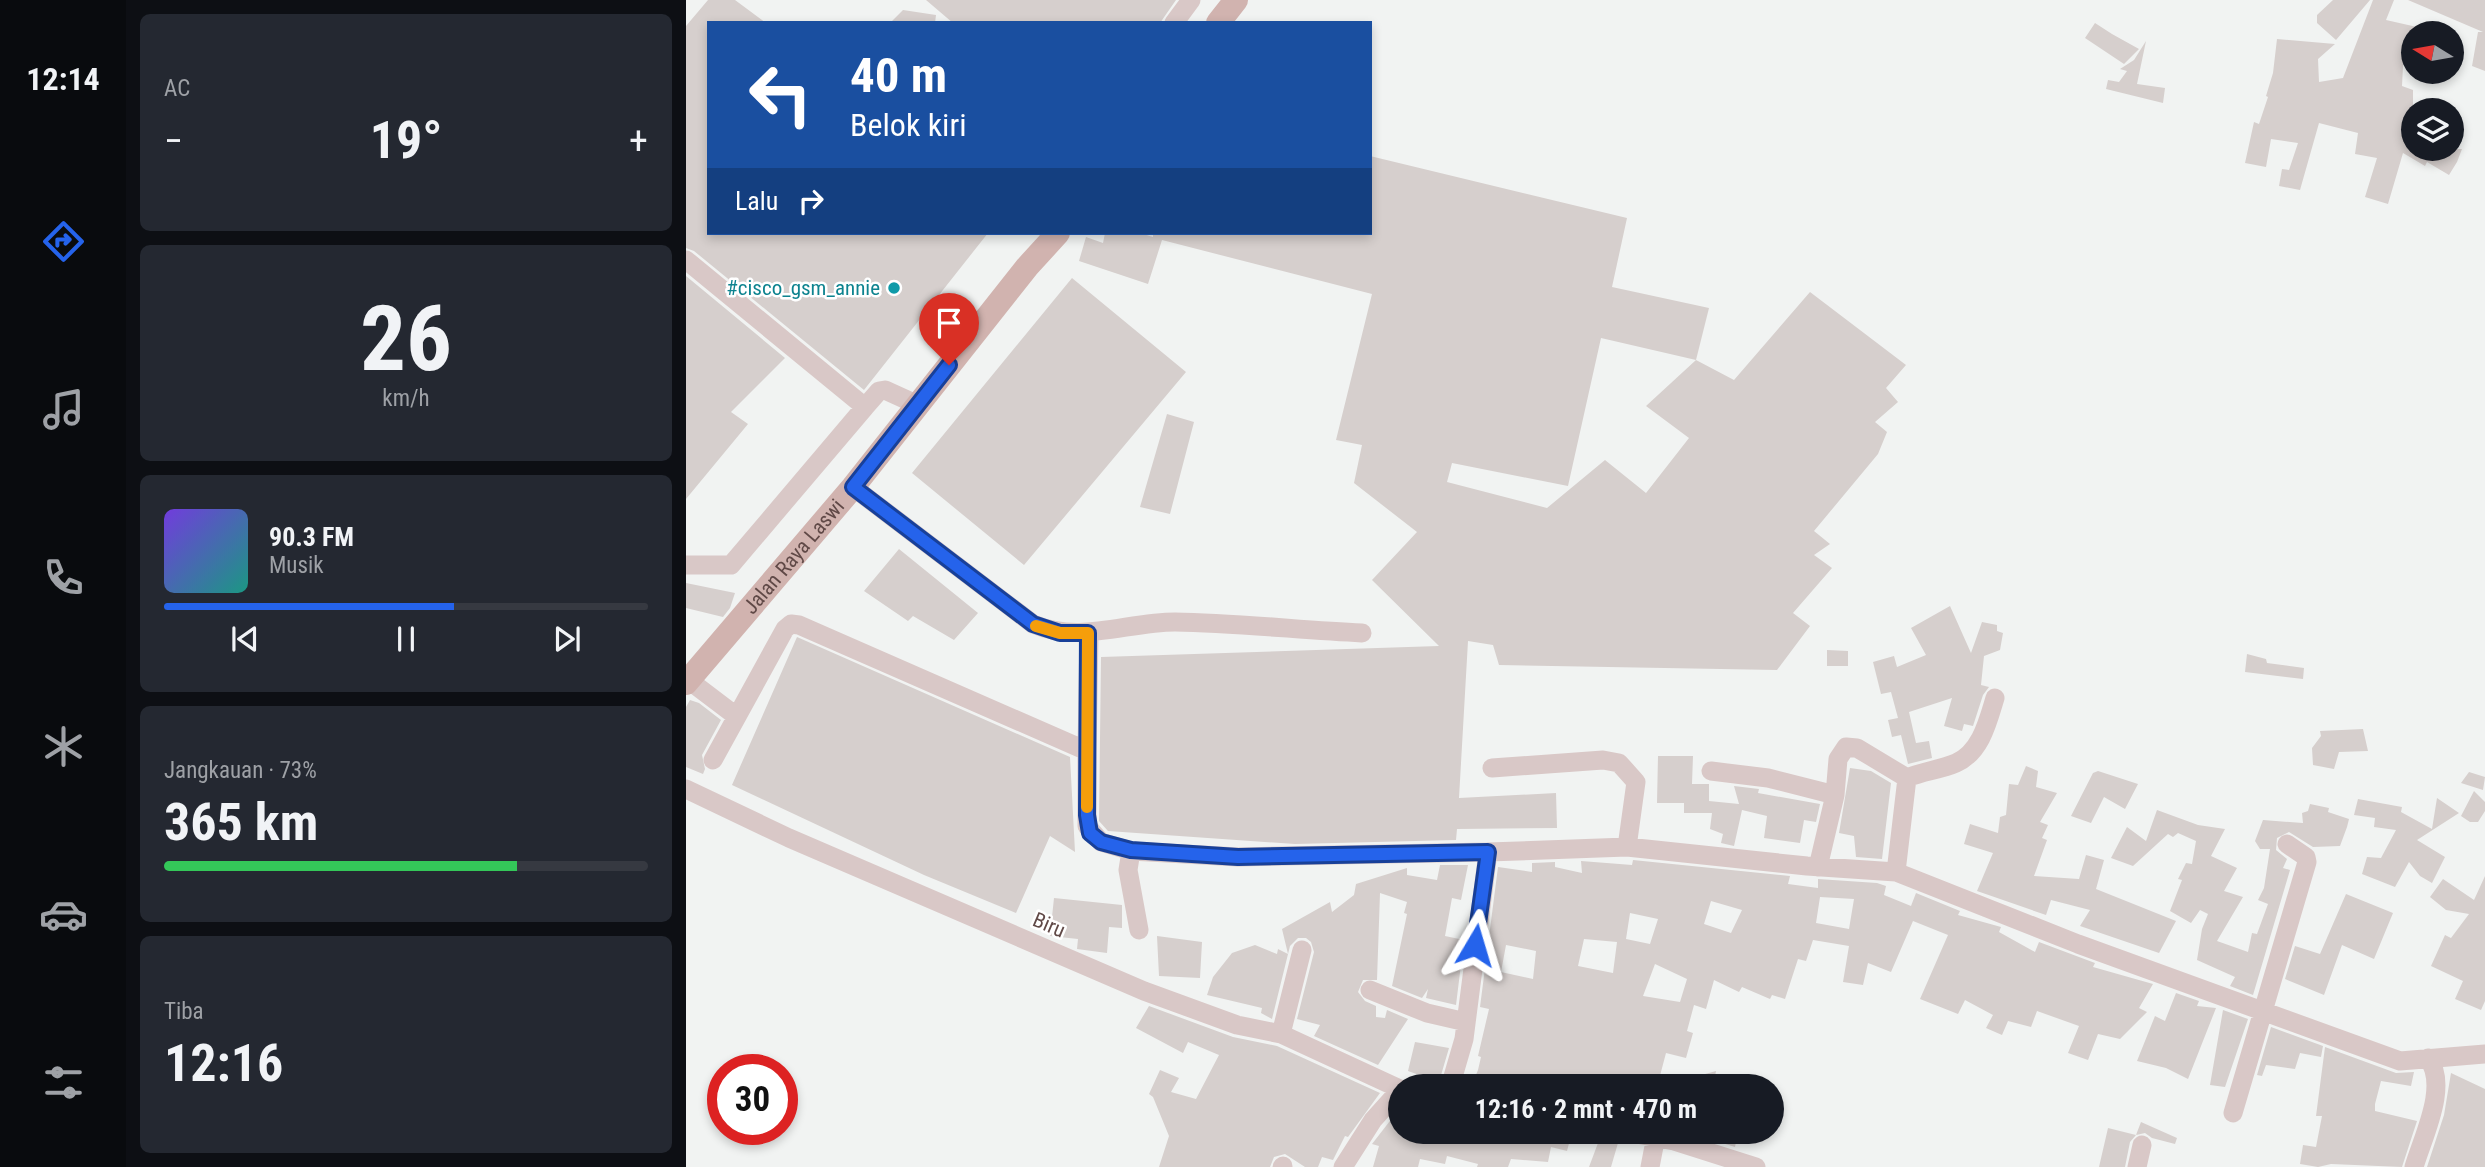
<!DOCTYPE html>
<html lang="id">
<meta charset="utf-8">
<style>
:root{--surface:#171b24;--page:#242831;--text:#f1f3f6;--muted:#9ea1a6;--line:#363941;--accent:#2563eb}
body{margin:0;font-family:"Roboto Condensed",sans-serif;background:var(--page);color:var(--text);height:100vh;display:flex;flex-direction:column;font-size:26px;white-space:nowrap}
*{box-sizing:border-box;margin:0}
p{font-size:23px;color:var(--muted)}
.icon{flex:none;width:38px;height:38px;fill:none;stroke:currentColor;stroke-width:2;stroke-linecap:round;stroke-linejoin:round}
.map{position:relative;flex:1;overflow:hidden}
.sheet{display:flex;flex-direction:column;gap:14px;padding:14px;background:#0d0f14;width:560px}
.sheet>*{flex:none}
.top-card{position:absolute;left:21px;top:21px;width:665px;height:214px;border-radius:0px;box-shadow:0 4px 10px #0003;background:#1a4fa0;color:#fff;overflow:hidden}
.needle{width:46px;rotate:281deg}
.controls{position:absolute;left:1715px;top:21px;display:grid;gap:14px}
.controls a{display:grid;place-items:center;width:63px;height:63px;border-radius:50%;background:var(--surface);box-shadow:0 4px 10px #0003;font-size:35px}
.speed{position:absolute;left:21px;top:1054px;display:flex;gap:14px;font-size:35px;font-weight:700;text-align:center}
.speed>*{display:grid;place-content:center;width:91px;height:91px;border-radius:50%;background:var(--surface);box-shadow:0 4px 10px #0003;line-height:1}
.speed .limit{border:10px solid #d22;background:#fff;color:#111}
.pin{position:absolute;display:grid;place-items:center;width:60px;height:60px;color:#fff;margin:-72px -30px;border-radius:50% 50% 50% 0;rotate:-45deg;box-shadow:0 0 7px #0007}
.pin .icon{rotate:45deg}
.me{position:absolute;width:77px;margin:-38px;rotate:7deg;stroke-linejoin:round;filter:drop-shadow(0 0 5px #0008)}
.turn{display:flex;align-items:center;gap:24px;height:147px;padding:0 28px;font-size:32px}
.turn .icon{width:91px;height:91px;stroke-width:2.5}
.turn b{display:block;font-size:49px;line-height:60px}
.then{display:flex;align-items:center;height:66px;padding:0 28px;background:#0003;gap:14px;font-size:26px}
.big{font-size:52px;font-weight:700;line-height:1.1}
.sheet .widget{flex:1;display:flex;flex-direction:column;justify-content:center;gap:10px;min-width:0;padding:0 24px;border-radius:10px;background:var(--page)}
.sheet .dial{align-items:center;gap:0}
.dial b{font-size:91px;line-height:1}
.song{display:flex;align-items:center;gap:21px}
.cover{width:84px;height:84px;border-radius:10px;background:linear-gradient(135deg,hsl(260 70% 55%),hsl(170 70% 35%))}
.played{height:7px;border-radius:4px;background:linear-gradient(90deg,var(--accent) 60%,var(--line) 60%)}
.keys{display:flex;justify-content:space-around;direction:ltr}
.heat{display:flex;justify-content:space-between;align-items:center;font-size:38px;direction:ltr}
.charge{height:10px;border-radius:5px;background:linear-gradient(90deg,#34c759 73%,var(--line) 0)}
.trip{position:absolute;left:702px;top:1074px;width:396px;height:70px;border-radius:35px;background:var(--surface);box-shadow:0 4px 10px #0003;font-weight:700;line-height:70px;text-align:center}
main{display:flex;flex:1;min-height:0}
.dock{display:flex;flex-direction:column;width:126px;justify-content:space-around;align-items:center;background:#090b0e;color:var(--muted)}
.dock .icon{width:49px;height:49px}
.dock .on{color:var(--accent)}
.dock b{font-size:32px;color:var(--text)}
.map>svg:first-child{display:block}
</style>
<main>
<nav class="dock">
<b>12:14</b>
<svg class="icon on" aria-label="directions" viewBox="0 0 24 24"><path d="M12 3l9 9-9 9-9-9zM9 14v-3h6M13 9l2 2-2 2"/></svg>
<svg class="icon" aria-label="music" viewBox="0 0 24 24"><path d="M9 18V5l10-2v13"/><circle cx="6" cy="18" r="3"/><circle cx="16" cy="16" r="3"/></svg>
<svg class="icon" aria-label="phone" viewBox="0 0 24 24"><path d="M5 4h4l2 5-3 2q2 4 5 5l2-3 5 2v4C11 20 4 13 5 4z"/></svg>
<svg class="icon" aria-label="climate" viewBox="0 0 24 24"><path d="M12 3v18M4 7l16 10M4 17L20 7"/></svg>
<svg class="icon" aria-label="car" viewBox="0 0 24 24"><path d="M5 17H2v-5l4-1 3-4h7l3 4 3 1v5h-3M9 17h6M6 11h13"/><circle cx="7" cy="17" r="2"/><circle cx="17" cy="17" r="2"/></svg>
<svg class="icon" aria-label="filters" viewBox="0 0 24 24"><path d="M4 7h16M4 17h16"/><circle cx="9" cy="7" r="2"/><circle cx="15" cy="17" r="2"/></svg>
</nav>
<section class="sheet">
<div class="widget"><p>AC</p>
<div class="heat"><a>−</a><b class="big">19°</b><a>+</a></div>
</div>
<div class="widget dial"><b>26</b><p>km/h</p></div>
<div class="widget">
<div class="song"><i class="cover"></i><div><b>90.3 FM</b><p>Musik</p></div></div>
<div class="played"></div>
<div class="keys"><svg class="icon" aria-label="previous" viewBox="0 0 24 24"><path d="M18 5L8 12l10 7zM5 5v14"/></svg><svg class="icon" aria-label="pause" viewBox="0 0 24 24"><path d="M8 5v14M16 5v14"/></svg><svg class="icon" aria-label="next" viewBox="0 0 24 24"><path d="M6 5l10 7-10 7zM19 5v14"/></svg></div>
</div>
<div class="widget"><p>Jangkauan · 73%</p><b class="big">365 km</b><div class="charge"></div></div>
<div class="widget"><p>Tiba</p><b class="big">12:16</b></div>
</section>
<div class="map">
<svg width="1799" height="1167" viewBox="0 0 1799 1167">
<rect width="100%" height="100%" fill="#f1f3f2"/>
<path fill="#d6cfcd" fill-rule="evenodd" d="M22 0H49L80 23H23V233H302L178 390 8 251 0 248V26Z
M240 0H490L474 23H267Z
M1647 0H1684L1650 40 1631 23V15Z
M1687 0H1708L1700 20 1731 27 1717 66 1716 86 1727 90V149H1749L1757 155 1761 149H1776L1771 162 1763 175 1741 162 1739 166 1717 153 1702 204 1679 197 1691 158 1669 154 1672 133 1633 123 1614 190 1593 186 1596 169 1603 170 1612 143 1585 139 1580 167 1559 163 1568 122 1573 124 1582 97 1580 96 1587 73 1591 39 1649 44 1632 59 1633 82 1657 78Z
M1722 0H1799V71L1786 66 1792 32H1797Z
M217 10 250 15 249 23H204Z
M1409 23 1426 34 1453 49 1438 64 1399 38Z
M1460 41 1451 84 1479 88 1477 103 1420 89 1422 80 1433 82 1441 71 1434 69 1448 60Z
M684 156 941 218 926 287 1023 308 1010 360 1048 380 1124 292 1220 365 1200 388 1212 402 1189 422 1201 432 1192 454 1128 531 1144 544 1128 555 1146 568 1107 613 1124 626 1091 670 813 665 807 645 782 641 773 798 870 793 871 828 771 829 770 840 609 844 422 831 413 821 415 657 753 646 686 580 731 532 668 483 676 445 650 440 686 294 476 240 462 284 393 261 400 237 417 243 419 233H454L467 237V233H684ZM915 338 1010 360 960 406 1003 438 960 493 919 460 861 508 761 482 766 463 882 486Z
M0 276 99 358 45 412 62 424 0 499Z
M386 278 500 372 338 565 226 473Z
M481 414 508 422 484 514 454 507Z
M213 549 292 613 268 640 227 616 222 621 178 591Z
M0 583 49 593 44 608 37 617 0 608Z
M1264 606 1285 653 1296 622 1311 625V631L1317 633 1314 650 1298 656 1295 685 1303 687 1297 695 1287 726 1278 724 1276 731 1258 726 1266 698 1223 712 1230 743 1243 741 1246 758 1222 764 1215 735 1206 737 1202 720 1212 718 1205 692 1195 694 1187 662 1208 656 1211 667 1240 655 1225 628Z
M111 637 384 757 389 852 364 836 330 913 238 875 46 785Z
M1141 650 1162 651V666H1141Z
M1561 654 1580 659 1581 663 1618 668 1617 679 1559 672Z
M4 700 13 703 35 720 16 755 19 769 17 774 0 767V707Z
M1677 729 1682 751 1653 752 1648 769 1627 765 1626 748 1635 736 1634 731Z
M972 756H1007L1006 784H1023V801L1053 804 1048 786 1073 789 1072 793 1134 804 1130 822 1118 820 1114 843 1078 838 1081 816 1056 810 1048 846 1035 843 1037 834 1024 829 1026 813H998V803H971Z
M1340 766 1352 771 1350 787 1371 793 1354 822 1362 825 1356 838 1361 840 1348 876 1393 879 1400 855 1418 860 1410 889 1490 921 1473 953 1394 926 1404 910 1365 900 1360 915 1291 891 1307 853 1278 844 1284 824 1312 833 1314 817 1320 815 1323 784 1332 785Z
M1164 768 1185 771 1205 783 1196 859 1170 857 1168 836 1153 833Z
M1412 771 1452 784 1439 809 1418 797 1405 823 1385 816 1407 773Z
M1783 772 1799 777 1797 790 1775 783Z
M1788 791 1799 802V811L1792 822H1784L1775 816Z
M1751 798 1773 813 1731 840 1759 857 1746 883 1734 876 1723 862 1709 887 1676 874 1681 857 1695 858 1710 830 1688 827 1689 818 1668 815 1672 799 1716 807 1715 812 1746 829Z
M1624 804 1643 808 1642 812 1663 819 1661 827 1654 846 1627 847 1603 832 1591 838 1590 850 1601 859 1597 868 1604 870 1567 995 1544 986 1549 977 1511 960 1516 929 1522 914 1514 910 1505 923 1484 911 1496 880 1492 879 1500 863 1506 864 1510 841 1492 833 1487 837 1482 834 1447 866 1425 858 1441 827 1460 841 1471 810 1512 825 1539 829 1525 856 1551 868 1538 891 1557 897 1531 941 1562 952 1566 933 1571 934 1582 904 1572 900 1578 888 1584 849H1574L1569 841 1577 820 1617 823 1616 813 1622 811Z
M947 860 1104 876 1102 884 1132 888V879L1191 883 1200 886 1198 895 1225 906 1230 893 1274 911 1272 915 1315 927 1313 932 1349 952 1353 942 1409 963 1407 967 1467 984 1453 1008 1461 1012 1434 1039 1412 1034 1402 1060 1382 1053 1393 1026 1351 1011 1345 1027 1322 1021 1316 1035 1300 1028 1307 1015 1279 1000 1272 1014 1234 999 1262 935 1227 921 1205 972 1182 963 1177 985 1157 982 1163 946 1127 940 1120 961 1112 959 1099 999 1086 995 1084 999 1056 987 1053 992 1028 980 1020 1009 1008 1005 1001 1031 1007 1033 1000 1058 980 1053 971 1087H785L792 1070 795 1057 792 1056 803 1009 794 1007 812 867 846 872V863L869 862V867L896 873 895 861 946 865ZM1134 897 1168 899 1163 929 1130 923ZM1025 901 1056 910 1045 933 1018 924ZM944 913 972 919 964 944 940 939ZM898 939 931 942 927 973 892 966ZM820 945 850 951 847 979 815 972ZM969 964 1001 979 994 1002 957 996Z
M754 865H782L775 900 766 898 759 936 778 940 770 1005 740 998 742 989 736 998 706 986 721 914 718 913 721 902 694 893 691 980H677L672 992 679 1001 690 1006V1017L699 1018 701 1010 722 1019 692 1065 628 1036 634 1025 611 1019 628 952 625 942 620 938H612L604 946 586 1019 575 1013 576 1008 521 995 527 977 546 953 569 945 591 954 592 949 602 954 596 929 644 902 646 912 668 895 670 884 721 868V875L751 880Z
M1799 876V1001L1795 1010 1769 999 1777 981 1745 966 1759 935 1765 938 1783 914 1760 910 1744 897 1757 879 1788 900Z
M1660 894 1707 913 1688 959 1656 945 1638 995 1599 979 1609 946 1634 954Z
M368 898 436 905V928L423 927 421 953 391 949 392 939 364 936Z
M471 936 516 942 514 978 473 976Z
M1490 993 1513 1001 1511 1006 1530 1008 1502 1079 1480 1068 1451 1061 1469 1016 1479 1021Z
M463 1006 547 1037 591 1046 694 1093 662 1137 659 1136 647 1160 636 1157 632 1167H619L599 1154 588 1157 584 1167H473L483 1136 467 1097 463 1094 474 1070 493 1078 485 1092 510 1099 533 1055 502 1042 497 1053 450 1028Z
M1537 1010 1562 1019 1539 1087 1524 1085Z
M1585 1027 1637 1046 1635 1057 1614 1053 1609 1069 1580 1065 1576 1076 1571 1075Z
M729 1042 763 1048 753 1082 722 1071Z
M1639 1047 1710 1073 1728 1072 1725 1086 1695 1081 1689 1104V1111L1731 1121 1716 1167 1645 1164 1632 1167 1614 1164 1617 1145 1630 1147 1636 1116H1630Z
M1030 1071 1027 1087H987V1083Z
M1765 1073 1799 1089V1167H1741L1758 1115Z
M714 1108V1132H745L779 1139 780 1132 796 1135 797 1132H886L881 1151 865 1147 862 1162 825 1159 822 1167H791L792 1164 761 1156 759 1164 734 1159 732 1167H687L693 1146 686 1144Z
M1455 1122 1491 1138 1489 1144 1466 1138 1459 1133 1450 1135Z
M1422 1128 1450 1135 1444 1142 1439 1167H1413Z
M1001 1132H1052L1049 1147Z
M912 1143H932L925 1167H903Z"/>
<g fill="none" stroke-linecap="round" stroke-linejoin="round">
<path stroke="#d9c8c7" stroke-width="19" d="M488 23 505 0
M0 260 179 407 193 391 199 390 232 405
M167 487 347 624C394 644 441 622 489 622 551 623 614 630 676 633
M0 565H45L179 407
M0 678 50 716
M401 751 403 633
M27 760 99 629 105 624 113 625 401 751V826L415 842 445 851 552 857 802 852
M806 768 917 760 933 763 950 782 941 847
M1025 771 1082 778 1149 795
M0 789 103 838 458 991 551 1025 595 1034 714 1089
M445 851 442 870 453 930
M1132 867 1149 795 1152 759 1160 747 1171 748 1221 778
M1210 872 1221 778C1237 771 1254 770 1270 763 1295 752 1302 721 1309 698
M684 990 741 1013 780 1022
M595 1034 616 950
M764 1087 778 1039 802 852 941 847 1121 866 1210 872 1392 944 1714 1061 1799 1054
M1547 1113 1621 862 1620 857 1601 844
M940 1132 988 1141 1070 1167
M596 1167 597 1166
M657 1167 687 1120 714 1090
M964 1167 970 1136
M1451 1167 1456 1145
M1728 1167C1737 1136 1763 1086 1742 1058"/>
<g stroke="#d1b3af" stroke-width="24">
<path d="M532 23 550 0"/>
<path id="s1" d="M0 683 167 487 341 267 372 233"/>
</g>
</g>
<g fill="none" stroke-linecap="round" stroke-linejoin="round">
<g stroke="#184099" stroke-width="18">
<path id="route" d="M263 365 167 487 347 624 374 633H402L401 815 404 833 415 842 445 850 552 857 802 852 789 945"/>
</g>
<use href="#route" stroke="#2563eb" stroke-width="12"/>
<path stroke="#f59e0b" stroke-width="12" d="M350 626 374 633H402L401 807"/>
</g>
<circle fill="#0f9aa8" stroke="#fff" stroke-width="2.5" cx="208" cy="288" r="7"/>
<g text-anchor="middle" stroke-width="5" stroke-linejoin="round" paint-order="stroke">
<g font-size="21" fill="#0d838f" stroke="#fff" text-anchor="end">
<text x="194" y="295">#cisco_gsm_annie</text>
</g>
<g font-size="21" fill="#604947" stroke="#fff">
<text dy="7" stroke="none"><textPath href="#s1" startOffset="166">Jalan Raya Laswi</textPath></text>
<text transform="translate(363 925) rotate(23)" y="7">Biru</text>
</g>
</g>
</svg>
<div class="controls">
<a><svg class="needle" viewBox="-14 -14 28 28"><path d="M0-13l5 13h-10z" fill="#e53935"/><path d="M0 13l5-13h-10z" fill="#9ea1a6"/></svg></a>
<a><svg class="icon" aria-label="layers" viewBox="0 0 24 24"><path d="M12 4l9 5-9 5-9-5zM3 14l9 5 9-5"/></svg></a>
</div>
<div class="speed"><div class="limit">30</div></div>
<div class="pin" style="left:263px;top:365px;background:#d93025"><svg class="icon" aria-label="arrive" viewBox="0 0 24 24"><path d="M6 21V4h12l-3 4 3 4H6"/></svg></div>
<svg class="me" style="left:789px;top:945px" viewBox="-20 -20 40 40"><path d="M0-17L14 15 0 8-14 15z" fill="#2563eb" stroke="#fff" stroke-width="4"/></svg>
<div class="trip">12:16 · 2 mnt · 470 m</div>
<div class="top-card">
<div class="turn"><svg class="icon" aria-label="left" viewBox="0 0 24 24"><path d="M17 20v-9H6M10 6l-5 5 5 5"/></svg><div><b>40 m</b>Belok kiri</div></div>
<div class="then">Lalu<svg class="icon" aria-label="right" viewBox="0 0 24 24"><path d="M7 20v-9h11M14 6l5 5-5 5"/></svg></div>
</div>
</div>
</main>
